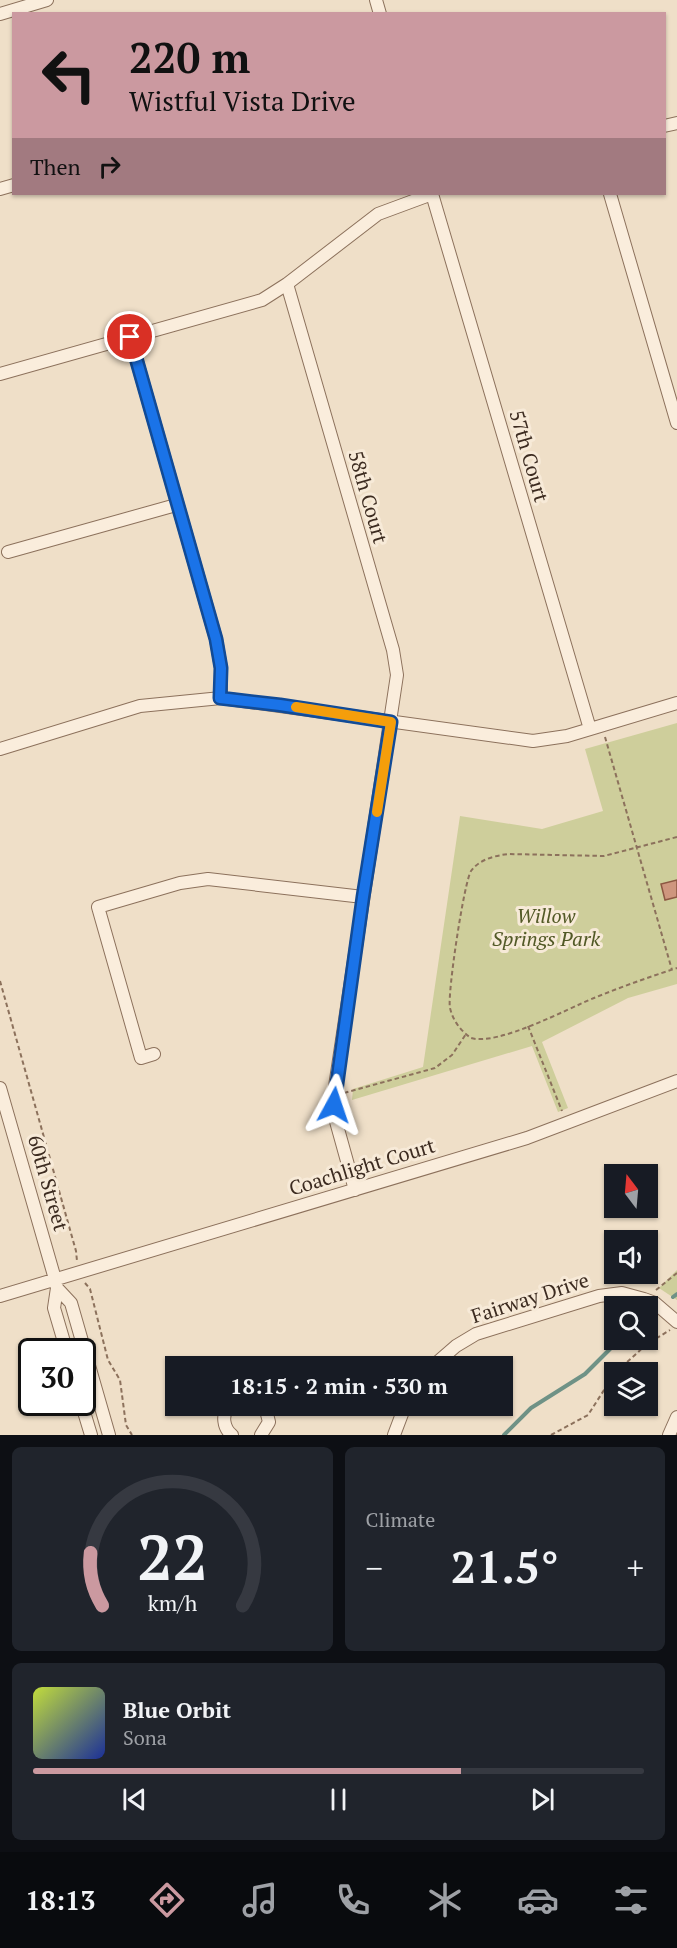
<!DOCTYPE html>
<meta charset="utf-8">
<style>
:root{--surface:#171b24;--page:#20242c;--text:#f1f3f6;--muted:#9ea1a6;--line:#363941;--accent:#cb99a0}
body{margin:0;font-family:"PT Serif",serif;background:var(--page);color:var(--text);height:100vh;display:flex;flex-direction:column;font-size:22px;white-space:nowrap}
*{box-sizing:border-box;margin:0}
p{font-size:20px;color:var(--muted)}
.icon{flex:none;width:33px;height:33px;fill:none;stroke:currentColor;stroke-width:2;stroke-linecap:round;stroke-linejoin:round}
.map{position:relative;height:1435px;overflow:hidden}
.side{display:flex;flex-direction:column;gap:12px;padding:12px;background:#0d0f14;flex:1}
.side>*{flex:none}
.hud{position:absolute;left:12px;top:12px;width:654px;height:183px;border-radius:0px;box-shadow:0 2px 4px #0004;background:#cb99a0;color:#111;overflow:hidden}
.needle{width:39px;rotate:344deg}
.tools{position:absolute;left:604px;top:1164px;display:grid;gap:12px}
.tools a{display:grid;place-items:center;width:54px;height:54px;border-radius:0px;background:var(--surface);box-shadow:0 2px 4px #0004;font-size:30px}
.speed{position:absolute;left:18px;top:1338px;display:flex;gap:12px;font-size:30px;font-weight:700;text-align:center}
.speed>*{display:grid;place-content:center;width:78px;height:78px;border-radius:50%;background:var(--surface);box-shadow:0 2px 4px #0004;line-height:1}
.speed .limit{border:3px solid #111;border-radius:9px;background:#fff;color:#111}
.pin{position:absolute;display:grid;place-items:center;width:51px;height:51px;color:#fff;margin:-26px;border:3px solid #fff;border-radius:50%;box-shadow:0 2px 6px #0007}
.me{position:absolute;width:66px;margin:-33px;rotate:5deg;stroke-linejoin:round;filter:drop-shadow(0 0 4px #0008)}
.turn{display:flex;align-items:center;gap:21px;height:126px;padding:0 18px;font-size:27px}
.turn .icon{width:78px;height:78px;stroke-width:2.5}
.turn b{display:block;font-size:42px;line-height:51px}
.then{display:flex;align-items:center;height:57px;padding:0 18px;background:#0003;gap:12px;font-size:22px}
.big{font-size:45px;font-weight:700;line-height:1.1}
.side .tile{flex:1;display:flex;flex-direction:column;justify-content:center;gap:9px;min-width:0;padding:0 21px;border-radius:9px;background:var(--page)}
.side .dial{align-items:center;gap:0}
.dial svg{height:156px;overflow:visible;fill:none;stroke:var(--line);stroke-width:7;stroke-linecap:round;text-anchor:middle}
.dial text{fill:var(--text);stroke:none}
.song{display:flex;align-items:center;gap:18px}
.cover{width:72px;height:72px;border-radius:9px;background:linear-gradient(135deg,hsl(70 70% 55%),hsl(230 70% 35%))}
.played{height:6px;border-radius:3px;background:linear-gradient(90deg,var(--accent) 70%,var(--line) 70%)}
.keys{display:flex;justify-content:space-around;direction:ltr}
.heat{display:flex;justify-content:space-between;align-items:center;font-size:33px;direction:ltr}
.side .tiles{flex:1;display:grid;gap:12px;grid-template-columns:1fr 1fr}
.tile:last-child{grid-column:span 2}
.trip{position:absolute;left:165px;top:1356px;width:348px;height:60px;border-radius:0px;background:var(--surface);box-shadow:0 2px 4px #0004;font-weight:700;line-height:60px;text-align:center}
.tab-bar{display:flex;height:96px;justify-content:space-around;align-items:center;background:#090b0e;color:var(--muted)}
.tab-bar .icon{width:42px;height:42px}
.tab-bar .on{color:var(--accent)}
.tab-bar b{font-size:27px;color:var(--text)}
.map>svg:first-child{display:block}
</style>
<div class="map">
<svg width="677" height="1435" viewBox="0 0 677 1435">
<rect width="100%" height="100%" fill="#efdfc8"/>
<path fill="#cece9b" d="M677 723V984L628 998 542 1042 568 1108 558 1112 532 1046 352 1100 353 1089 423 1067 460 816 542 829 603 811 585 749Z
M677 1270V1300L659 1288Z"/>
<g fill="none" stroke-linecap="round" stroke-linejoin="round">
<path stroke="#6f9286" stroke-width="4" d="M673 1297 677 1294
M648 1319 649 1318
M504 1435 531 1408 585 1374 619 1340"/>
</g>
<path fill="#ce967e" stroke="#8c5742" stroke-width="1.5" d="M677 880V897L665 900 661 884Z"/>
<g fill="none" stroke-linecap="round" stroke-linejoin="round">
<g stroke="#8c715c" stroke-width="14">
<path id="minor" d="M376 0 380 14
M0 14 47 0
M664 126 677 123
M0 189 14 185
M432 194 590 729
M610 194 677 423
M287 284 393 650 397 675 334 1093 335 1118 355 1190
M130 337 216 639 221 668V698
M0 374 262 300 287 284 378 214 432 194
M8 552 176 505
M0 749 140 706 221 698 533 741 567 736 677 703
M154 1054 141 1058 98 907 180 883 208 879 363 897
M0 1088 55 1279 57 1288 54 1308 67 1352
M57 1288 71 1303 109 1435
M0 1296 527 1138 677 1081
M433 1366 456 1346 476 1334 599 1296 622 1293 644 1299 655 1303 677 1322
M81 1402 91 1435
M228 1406C222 1415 223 1428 232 1435
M261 1435 269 1422 265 1406
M394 1435 405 1406
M669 1435 677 1417"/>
</g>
<path stroke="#8c715c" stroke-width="2" stroke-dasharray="4.5 3" stroke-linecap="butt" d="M605 737 672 970
M677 837 604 856 508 854C494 856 480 859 471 871 464 882 447 995 450 1008 453 1021 461 1031 471 1038 498 1046 567 1009 594 998 621 987 649 977 677 968
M0 981 76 1251 77 1261
M528 1026 562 1111
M344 1093 435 1068 452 1055 466 1034
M85 1283 90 1289 108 1360 120 1380 126 1425 132 1435
M656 1290 677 1273
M616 1372 647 1344 670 1330
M551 1435 588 1415 615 1373"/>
<use href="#minor" stroke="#faeddc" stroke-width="12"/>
</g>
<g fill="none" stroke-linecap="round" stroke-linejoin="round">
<g stroke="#114b97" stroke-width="15">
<path id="route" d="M130 337 216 639 221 668 220 698 280 705 391 722 363 897 334 1105"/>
</g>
<use href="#route" stroke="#1a73e8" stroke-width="10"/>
<path stroke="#f59e0b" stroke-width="10" d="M296 707 391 722 377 812"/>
</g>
<g text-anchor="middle" stroke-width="6" stroke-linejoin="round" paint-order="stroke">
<g font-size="20" fill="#3c2b20" stroke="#f7ead8">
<text transform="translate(529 456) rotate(74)" y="7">57th Court</text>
<text transform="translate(368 497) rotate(74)" y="7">58th Court</text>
<text transform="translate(362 1167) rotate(-17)" y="7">Coachlight Court</text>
<text transform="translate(48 1183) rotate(74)" y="7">60th Street</text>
<text transform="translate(530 1298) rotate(-18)" y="7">Fairway Drive</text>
</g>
<g font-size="20" font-style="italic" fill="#525926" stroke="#f7ead8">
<text x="546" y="923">Willow<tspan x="546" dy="23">Springs Park</tspan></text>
</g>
</g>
</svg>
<div class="tools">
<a><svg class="needle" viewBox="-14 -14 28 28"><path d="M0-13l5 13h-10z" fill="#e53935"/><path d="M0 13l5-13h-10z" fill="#9ea1a6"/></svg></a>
<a><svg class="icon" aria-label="sound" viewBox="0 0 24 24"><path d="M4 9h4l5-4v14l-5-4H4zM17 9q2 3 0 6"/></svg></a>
<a><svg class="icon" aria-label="search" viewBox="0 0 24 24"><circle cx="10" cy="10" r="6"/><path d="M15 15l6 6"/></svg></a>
<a><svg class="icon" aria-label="layers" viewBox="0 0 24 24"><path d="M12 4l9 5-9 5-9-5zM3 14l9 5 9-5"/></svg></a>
</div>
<div class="speed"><div class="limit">30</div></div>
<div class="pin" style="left:130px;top:337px;background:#d93025"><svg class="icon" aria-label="arrive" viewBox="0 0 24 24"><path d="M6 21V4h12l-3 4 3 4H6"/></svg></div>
<svg class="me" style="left:334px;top:1105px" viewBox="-20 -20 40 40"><path d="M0-17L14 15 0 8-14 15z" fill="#1a73e8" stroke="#fff" stroke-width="4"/></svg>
<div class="trip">18:15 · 2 min · 530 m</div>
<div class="hud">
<div class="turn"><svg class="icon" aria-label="left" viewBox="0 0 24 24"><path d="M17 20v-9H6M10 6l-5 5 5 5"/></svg><div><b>220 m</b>Wistful Vista Drive</div></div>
<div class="then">Then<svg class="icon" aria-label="right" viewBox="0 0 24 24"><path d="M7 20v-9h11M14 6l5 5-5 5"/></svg></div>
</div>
</div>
<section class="side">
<div class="tiles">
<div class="tile dial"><svg viewBox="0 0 100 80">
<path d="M14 69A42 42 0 1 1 86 69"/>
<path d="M14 69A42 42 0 0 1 8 42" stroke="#cb99a0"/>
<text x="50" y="56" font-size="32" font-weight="700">22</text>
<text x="50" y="72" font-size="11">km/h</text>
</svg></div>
<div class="tile"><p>Climate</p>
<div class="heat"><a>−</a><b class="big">21.5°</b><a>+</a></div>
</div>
<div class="tile">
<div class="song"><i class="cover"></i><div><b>Blue Orbit</b><p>Sona</p></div></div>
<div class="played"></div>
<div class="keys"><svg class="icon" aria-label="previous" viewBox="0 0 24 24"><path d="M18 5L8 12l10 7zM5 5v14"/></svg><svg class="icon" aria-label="pause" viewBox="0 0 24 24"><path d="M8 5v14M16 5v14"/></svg><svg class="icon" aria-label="next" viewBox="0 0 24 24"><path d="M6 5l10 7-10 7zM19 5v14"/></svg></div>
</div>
</div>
</section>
<nav class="tab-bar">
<b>18:13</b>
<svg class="icon on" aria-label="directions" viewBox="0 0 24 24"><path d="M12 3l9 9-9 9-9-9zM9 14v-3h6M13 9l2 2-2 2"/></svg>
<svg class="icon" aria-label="music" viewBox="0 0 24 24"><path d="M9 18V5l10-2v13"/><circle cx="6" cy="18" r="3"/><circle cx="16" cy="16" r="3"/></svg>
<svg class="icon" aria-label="phone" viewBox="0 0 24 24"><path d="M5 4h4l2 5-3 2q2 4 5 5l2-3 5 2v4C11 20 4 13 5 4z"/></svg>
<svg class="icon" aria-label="climate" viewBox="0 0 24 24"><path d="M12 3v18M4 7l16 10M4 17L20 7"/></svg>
<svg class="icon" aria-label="car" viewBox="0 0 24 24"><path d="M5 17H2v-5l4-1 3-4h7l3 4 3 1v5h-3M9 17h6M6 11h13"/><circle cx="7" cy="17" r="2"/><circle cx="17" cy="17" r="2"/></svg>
<svg class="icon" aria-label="filters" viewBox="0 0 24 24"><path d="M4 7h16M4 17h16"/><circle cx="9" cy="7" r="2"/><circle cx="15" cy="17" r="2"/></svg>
</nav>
